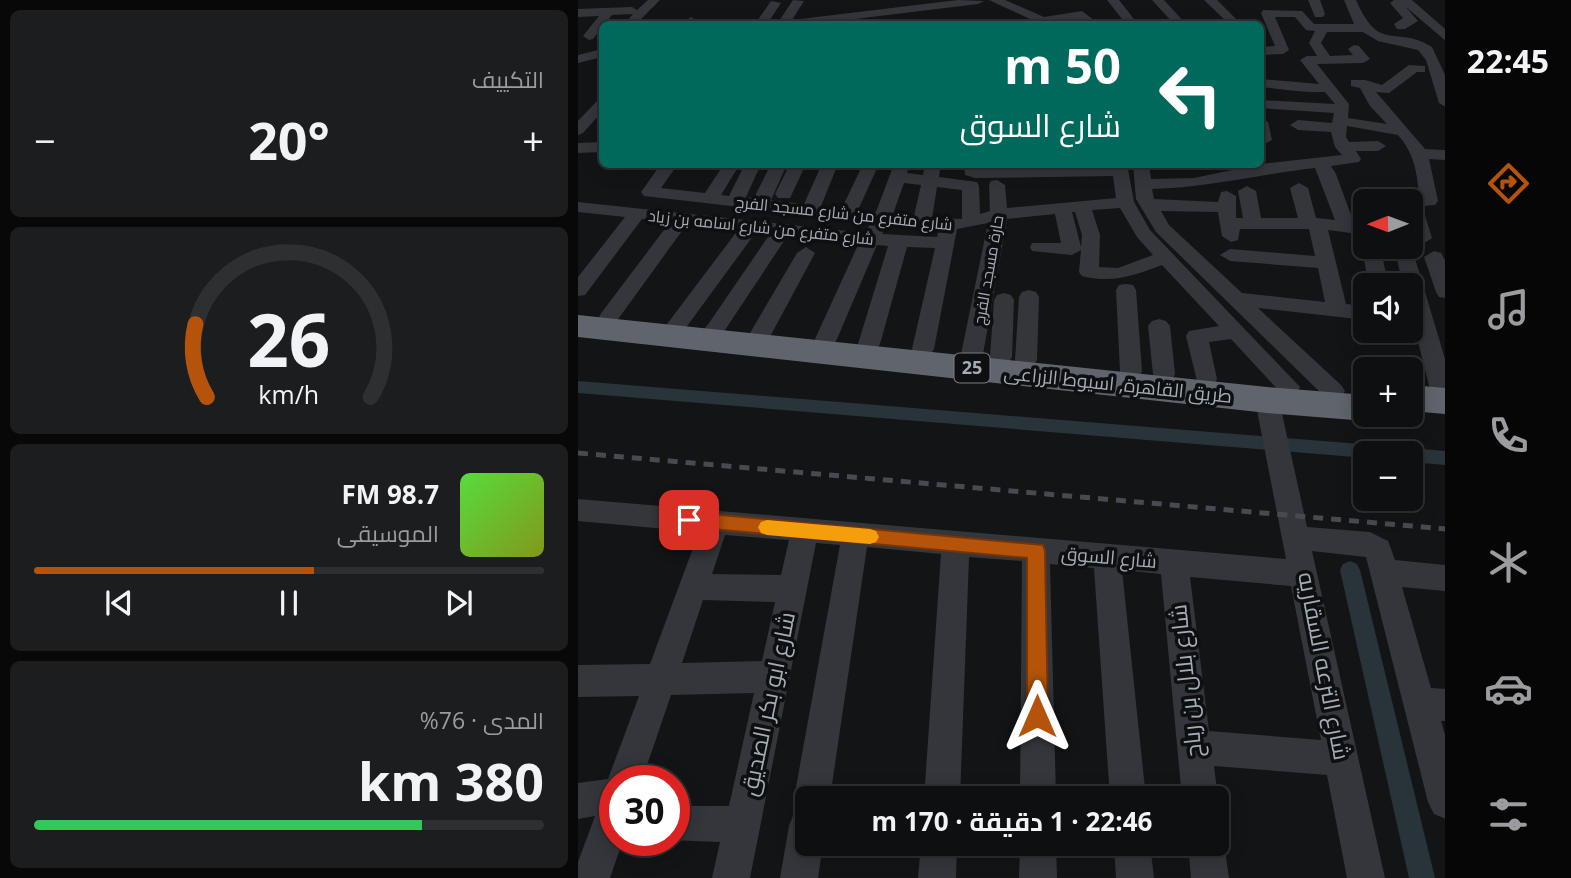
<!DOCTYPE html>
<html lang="ar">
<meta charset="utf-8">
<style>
:root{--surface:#0e0f10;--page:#1c1d1e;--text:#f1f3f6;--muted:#9b9c9f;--line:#2e2f30;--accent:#b45309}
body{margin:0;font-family:"Open Sans",Cairo,sans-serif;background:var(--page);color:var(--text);direction:rtl;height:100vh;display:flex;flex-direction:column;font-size:26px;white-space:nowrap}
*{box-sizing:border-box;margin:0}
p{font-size:23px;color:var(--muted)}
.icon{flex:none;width:38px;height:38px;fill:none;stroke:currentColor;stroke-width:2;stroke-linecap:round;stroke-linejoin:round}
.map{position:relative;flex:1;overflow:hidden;direction:ltr}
.side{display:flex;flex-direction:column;gap:10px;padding:10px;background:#080809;width:578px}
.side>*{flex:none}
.top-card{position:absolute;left:21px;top:21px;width:665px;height:147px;border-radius:10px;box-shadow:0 4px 18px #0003,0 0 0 2px var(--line);direction:rtl;background:#00695c;color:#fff;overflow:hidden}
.needle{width:46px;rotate:269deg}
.fabs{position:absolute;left:775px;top:189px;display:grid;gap:14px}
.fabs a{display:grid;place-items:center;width:70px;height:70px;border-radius:10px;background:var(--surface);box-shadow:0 4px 18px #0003,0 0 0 2px var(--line);font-size:35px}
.speed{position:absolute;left:21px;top:765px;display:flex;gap:14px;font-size:35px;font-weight:700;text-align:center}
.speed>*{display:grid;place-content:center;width:91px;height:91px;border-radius:50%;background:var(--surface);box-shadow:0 4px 18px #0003,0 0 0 2px var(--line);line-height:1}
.speed .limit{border:10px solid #d22;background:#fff;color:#111}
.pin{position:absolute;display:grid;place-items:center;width:60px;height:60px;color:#fff;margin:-30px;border-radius:14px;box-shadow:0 4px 10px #0006}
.me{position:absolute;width:77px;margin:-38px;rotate:0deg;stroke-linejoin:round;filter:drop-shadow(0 0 5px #0008)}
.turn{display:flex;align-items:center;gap:24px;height:147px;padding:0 28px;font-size:32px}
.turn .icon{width:91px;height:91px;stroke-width:2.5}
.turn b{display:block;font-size:49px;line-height:60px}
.big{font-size:52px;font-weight:700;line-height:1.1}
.side .card{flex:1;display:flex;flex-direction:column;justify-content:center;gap:10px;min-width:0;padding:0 24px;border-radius:10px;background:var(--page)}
.side .dial{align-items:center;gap:0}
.dial svg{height:182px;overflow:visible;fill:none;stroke:var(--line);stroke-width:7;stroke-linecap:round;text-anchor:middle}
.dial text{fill:var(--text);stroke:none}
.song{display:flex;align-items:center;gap:21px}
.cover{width:84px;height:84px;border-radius:10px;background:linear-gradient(135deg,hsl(110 70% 55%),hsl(70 70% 35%))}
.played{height:7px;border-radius:4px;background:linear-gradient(90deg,var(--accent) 55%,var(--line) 55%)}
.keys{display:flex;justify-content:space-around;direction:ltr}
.heat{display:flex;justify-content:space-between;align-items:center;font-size:38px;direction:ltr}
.charge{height:10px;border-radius:5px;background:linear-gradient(90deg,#34c759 76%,var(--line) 0)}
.trip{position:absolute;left:217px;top:786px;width:434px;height:70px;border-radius:10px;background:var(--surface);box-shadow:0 4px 18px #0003,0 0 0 2px var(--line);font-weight:700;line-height:70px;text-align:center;direction:rtl}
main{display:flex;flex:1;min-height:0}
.dock{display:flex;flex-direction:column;width:126px;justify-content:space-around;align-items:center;background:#060606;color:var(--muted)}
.dock .icon{width:49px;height:49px}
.dock .selected{color:var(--accent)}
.dock b{font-size:32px;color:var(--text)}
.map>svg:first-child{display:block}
</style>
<main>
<nav class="dock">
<b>22:45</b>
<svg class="icon selected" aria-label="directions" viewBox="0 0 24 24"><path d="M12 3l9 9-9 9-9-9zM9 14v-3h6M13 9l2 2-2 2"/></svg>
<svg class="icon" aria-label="music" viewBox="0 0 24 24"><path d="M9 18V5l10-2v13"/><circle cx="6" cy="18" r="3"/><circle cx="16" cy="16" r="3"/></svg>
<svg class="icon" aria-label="phone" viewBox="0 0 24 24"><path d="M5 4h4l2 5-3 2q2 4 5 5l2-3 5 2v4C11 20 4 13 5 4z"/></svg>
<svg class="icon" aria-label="climate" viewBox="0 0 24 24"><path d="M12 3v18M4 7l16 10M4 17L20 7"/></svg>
<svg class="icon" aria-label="car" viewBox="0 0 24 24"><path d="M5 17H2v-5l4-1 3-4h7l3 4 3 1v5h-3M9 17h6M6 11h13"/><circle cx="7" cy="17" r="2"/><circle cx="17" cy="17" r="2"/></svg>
<svg class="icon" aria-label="filters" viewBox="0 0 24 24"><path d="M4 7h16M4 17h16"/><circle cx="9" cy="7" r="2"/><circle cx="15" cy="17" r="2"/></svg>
</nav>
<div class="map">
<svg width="868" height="878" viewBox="0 0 868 878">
<rect width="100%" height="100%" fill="#131415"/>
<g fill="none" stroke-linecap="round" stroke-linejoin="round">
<path fill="#29343a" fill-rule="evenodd" d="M0 381 807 446 813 448 816 453H788V458L0 393Z
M833 448 868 451V465L833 462V453H825Z
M772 561 779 564 782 570 857 878H831L762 570 765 564Z"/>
<path fill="#34363b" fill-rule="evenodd" d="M70 0H82L58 24H46L55 14 34 15 15 39 11 40 5 36 21 16 0 17V9L54 7 59 10Z
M215 0 226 1 214 20 380 0 406 1 400 4 236 24H199Z
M411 0H427L466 17 504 11 521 24H508L502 19 478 24H463Z
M529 0H541L560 24H548Z
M574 0H586L608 24H596Z
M626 0H639L663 24H651Z
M730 0H742L747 14 745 17H737Z
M766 0H778C802 55 818 24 854 47L868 77V107L861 103 848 60 840 50 800 41 785 32H749L743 43 752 56 775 55 770 49 776 45 781 46 792 59 785 63 739 64 771 104 770 118 809 124 792 106 782 88 773 86V80H787L804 85 831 65 847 66V72H839L811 93 798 92 847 149 868 150V160L851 159 860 201 857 205 844 206 854 238 845 244 833 243V201L824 200 827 196 841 195C839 172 836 153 820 135L769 126 768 137 771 142 800 141 808 146 800 151H778L783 159 781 162 753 166 758 174 776 223 788 224V235L750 230 768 304 788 306V320L680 308 763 385 767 391 763 397 755 399 747 397 578 232 558 199 555 164H571L573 179 616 178 682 164 764 155 757 147 753 132 720 130 712 125 720 120 754 123 756 113 682 108V100L757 104 747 92C725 93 705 89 682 87V79L741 84 722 60 729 56H739L731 43 737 31 728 30 717 17H697L711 50 705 54 682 55V47L697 46 683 13 685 10 724 11 736 24H776ZM737 168 757 220 738 218 730 188 721 183 712 188 720 218H683L678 191 669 186 660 191 665 218H658V196L649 191 643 192 640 202 576 199 574 189C629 188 683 174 737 168ZM583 211 640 212 644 236 653 242 660 240 662 229H731L737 256 652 249 642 255 652 261 740 268 747 302 664 293 591 225Z
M834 0 868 30V41L828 7 840 21 827 29H819L816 24 825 18 812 3 816 0Z
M193 1 203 3 189 24H177Z
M113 17 119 21 116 24H104Z
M24 49V57L0 63V55Z
M24 100V112L5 133 0 135V121L19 101Z
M682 118 690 122 694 140 682 146Z
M24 142V152L0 153V143Z
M83 164H100L83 188 127 193 146 164H162L143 195 151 196 167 164H183L168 197 176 198 193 164H209L193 200 226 204 244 164H260L243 206 264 208 285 164H301L280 210 298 212 316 164H332L329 173 345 175 347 164H363L361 177 399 182 401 186 402 214 412 211 411 185 413 181 419 180 427 185 429 208 538 198 535 176 397 178 387 175 386 164H402V168L549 164 556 202 572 230 722 387 719 393 711 395 703 393 653 339 631 342 639 379 636 385 628 387 620 385 608 336 611 331 641 326 584 265C557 275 534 284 504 276L501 272 503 250 494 255 454 251 452 247 454 243H483L477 214 429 219 405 354 402 359 394 362 386 359 383 354 410 223 379 229 356 349 353 354 345 357 337 354 334 349 357 248 329 247 302 344 299 349 291 351 283 349 280 344 310 246 299 245 259 339 256 344 248 346 240 344 237 339 281 243 210 235 145 333H131L127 328 131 323 192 234 178 232 107 329H93L89 324 160 230 109 224 38 322H24L21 317 24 312 92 222 64 219 7 295 0 296V277L47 217 0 212V202L287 233 293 222 66 196 63 192ZM326 183 343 185 336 216 315 214ZM359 187 384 190V219L354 218ZM542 208 559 237 575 255 540 268 521 267 522 235 514 210ZM494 212H497L504 235 503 247ZM310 224 361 229 359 237 304 234Z
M212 164H228L212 198H200L197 194Z
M786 243 788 247H802L810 282 808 285H792L790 282 784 247Z
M833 245 868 362 867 410 859 407 855 401 833 314V285H825L816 247Z
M228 247 237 253 194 333 191 338 183 340 175 338 172 333 219 253Z
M856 251 863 253 868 262V298L861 297 858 292 846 257Z
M548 284 555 285 558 290 564 371 561 377 553 379 545 377 542 371 538 290 541 285Z
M451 290 458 292 461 297 459 360 456 365 448 368 440 365 437 360 441 297 444 292Z
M426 293 433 295 436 300 434 357 431 362 423 365 415 362 412 357 416 300 419 295Z
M581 319 588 321 592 326 597 374 594 380 586 382 578 380 575 374 570 326 574 321Z
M689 391 697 394 701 400 729 527 792 532 810 541 817 560 868 565V591L824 587 853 688 868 689V721H863L868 738V819L856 814 850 802 788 557 734 551 807 878H769L749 775 636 766 640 798 639 800 604 798 583 574 544 570 568 798H532L516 568 472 564 478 798H442L444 561 391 557 382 798H346L363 554 289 547 252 798H229V844H245L240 878H202L211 826 216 813 222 811 216 798 262 545 238 543 172 878H134L142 842 91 840H96V806H151L176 693 93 695 64 780H37V840H45L32 878H0V862L17 816 0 819V783L30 779 61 696 0 697V665L72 664 121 532 0 521V499L708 559 677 400 681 394ZM147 535 211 540 203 575 134 574ZM612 577 713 586 743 740 631 731ZM125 600 197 602 184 661 104 663Z
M639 830 646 844 651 878H613L610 844H639Z
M343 844H379L378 878H340Z
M442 844H478L479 878H441Z
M536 844H572L576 878H538Z"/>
<path fill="#60646c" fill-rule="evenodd" d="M0 315 689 387 788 395V415H802L788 421 689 413 0 337Z
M833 385 868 388V414L833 411Z"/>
<path stroke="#474a50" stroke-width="5" stroke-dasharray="10 8" stroke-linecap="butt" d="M0 453 868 529"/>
</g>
<path fill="#b45309" stroke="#753606" stroke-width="2" d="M111 512 465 545 467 551 470 716 467 723 459 726 452 723 449 716V558L111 527 105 525 102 520 105 515Z"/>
<path fill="#f59e0b" d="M189 520 292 529 298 531 301 537 298 542 292 544 189 535 183 533 180 527 183 522Z"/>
<g text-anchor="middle" stroke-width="7" stroke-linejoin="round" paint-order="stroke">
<g font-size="16" fill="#a4acb7" stroke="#0e0f10">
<text transform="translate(266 213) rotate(6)" y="6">شارع متفرع من شارع مسجد الفرج</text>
<text transform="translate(183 227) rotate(6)" y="6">شارع متفرع من شارع اسامه بن زياد</text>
<text transform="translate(410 270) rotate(-80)" y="6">حارة مسجد الفرج</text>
</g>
<rect fill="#0e0f10" stroke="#777d85" stroke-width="2" x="376.5" y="353.5" width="35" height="29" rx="5"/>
<g font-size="18" font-weight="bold" fill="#a4acb7">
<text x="394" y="374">25</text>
</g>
<g font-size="19" fill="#a4acb7" stroke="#0e0f10">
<text transform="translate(540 384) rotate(6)" y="7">طريق القاهرة, اسيوط الزراعى</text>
<text transform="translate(531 557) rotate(5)" y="7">شارع السوق</text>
</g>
<g font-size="23" fill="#a4acb7" stroke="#0e0f10">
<text transform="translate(746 666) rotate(79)" y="8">شارع الترعه السقاريه</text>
<text transform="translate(608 681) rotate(-96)" y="8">شارع بلال بن رباح</text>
<text transform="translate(190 704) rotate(-78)" y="8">شارع ابو بكر الصديق</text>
</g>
</g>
</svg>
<div class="fabs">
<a><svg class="needle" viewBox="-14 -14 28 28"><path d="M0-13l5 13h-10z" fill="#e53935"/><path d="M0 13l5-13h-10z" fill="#9b9c9f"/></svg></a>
<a><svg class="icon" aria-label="sound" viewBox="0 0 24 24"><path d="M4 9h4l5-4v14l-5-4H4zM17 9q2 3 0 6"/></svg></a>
<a>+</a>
<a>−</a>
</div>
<div class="speed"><div class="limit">30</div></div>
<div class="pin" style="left:111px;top:520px;background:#d93025"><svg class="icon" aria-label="arrive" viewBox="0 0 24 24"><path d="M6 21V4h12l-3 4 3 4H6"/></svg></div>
<svg class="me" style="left:459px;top:716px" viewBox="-20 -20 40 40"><path d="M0-17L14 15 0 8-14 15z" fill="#b45309" stroke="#fff" stroke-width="4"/></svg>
<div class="trip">22:46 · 1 دقيقة · 170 m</div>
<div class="top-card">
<div class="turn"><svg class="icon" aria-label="left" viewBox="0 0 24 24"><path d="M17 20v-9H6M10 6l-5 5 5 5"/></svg><div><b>50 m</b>شارع السوق</div></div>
</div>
</div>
<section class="side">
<div class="card"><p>التكييف</p>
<div class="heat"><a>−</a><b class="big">20°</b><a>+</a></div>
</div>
<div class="card dial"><svg viewBox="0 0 100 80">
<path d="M14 69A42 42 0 1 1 86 69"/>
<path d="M14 69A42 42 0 0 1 9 37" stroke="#b45309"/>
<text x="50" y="56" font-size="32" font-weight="700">26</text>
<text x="50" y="72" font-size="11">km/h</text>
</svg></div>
<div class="card">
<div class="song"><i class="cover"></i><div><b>98.7 FM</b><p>الموسيقى</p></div></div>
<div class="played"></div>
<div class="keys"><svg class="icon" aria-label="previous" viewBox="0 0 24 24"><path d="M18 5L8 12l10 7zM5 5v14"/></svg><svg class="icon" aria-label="pause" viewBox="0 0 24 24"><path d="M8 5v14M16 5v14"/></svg><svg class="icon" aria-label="next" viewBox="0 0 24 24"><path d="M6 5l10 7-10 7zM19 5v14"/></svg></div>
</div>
<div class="card"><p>المدى · 76%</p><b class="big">380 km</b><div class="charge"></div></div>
</section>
</main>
